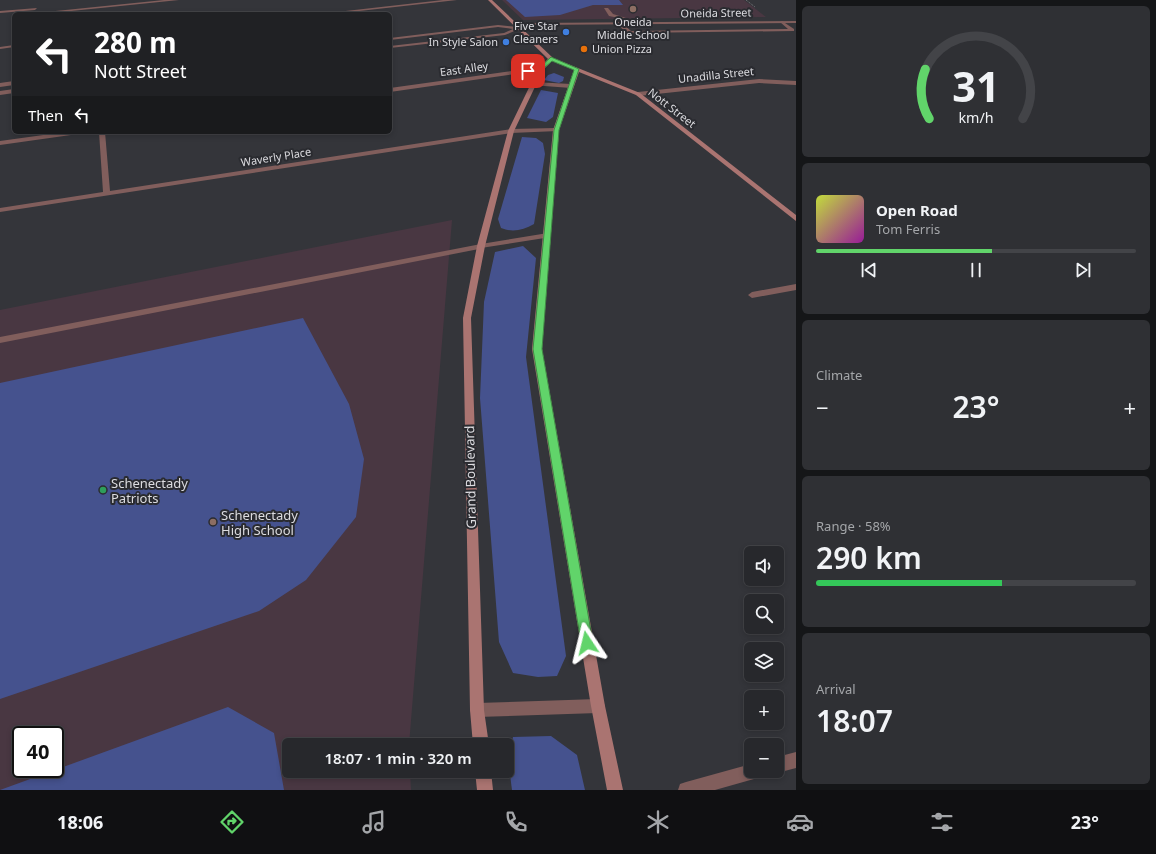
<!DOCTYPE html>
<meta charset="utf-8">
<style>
:root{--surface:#27282c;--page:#2f3034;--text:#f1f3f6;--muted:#a4a6a9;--line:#434448;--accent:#61d46a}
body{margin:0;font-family:"Noto Sans",sans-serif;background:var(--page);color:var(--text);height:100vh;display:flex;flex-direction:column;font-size:15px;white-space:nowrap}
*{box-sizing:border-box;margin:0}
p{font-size:13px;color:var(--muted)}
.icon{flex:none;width:22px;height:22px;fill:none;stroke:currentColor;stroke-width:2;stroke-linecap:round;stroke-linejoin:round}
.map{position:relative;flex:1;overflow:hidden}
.sheet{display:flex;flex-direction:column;gap:6px;padding:6px;background:#151618;width:360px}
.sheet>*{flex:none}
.guide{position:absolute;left:12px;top:12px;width:380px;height:122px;border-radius:6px;box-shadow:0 2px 6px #0003,0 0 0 1px var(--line);background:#202124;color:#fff;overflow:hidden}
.tools{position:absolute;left:744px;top:546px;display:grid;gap:8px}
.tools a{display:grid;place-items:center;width:40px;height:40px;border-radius:6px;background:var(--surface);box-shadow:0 2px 6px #0003,0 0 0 1px var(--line);font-size:20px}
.speed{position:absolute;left:12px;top:726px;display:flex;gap:8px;font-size:20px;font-weight:700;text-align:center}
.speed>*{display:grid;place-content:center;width:52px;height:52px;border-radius:50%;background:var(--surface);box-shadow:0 2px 6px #0003,0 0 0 1px var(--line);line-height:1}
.speed .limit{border:2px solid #111;border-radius:6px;background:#fff;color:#111}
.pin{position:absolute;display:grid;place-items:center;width:34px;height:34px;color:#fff;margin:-17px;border-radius:8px;box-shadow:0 2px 6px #0006}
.me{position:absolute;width:44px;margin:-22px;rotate:350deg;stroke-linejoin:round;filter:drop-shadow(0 0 3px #0008)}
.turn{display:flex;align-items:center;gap:14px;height:84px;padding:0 16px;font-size:18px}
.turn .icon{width:52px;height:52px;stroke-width:2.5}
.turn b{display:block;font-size:28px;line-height:34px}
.then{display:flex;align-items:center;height:38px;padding:0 16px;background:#0003;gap:8px;font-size:15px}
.big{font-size:30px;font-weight:600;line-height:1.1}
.sheet .tile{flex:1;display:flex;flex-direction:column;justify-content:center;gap:6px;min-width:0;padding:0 14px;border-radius:6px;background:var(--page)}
.sheet .dial{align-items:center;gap:0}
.dial svg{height:104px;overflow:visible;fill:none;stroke:var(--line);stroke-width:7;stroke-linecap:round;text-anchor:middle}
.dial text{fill:var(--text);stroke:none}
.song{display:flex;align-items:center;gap:12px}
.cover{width:48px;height:48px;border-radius:6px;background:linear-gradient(135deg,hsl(70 70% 55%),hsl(300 70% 35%))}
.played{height:4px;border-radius:2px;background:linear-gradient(90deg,var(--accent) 55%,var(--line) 55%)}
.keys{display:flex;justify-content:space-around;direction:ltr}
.heat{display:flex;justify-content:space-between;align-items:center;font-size:22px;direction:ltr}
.charge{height:6px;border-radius:3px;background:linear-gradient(90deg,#34c759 58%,var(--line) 0)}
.trip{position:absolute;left:282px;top:738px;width:232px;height:40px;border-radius:6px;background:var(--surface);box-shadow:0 2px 6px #0003,0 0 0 1px var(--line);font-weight:600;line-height:40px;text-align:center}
.tabs{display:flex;height:64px;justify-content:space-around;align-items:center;background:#101012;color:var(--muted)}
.tabs .icon{width:28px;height:28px}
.tabs .current{color:var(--accent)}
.tabs b{font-size:18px;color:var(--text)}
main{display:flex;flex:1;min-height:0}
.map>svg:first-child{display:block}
</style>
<main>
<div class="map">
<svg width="796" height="790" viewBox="0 0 796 790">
<rect width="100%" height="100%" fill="#34353a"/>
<path fill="#493742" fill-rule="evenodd" d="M502 0H744L766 17 523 20Z
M452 220 409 745H289V771H410L411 790H0V310ZM21 735H55V769H21Z"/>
<path fill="#45528e" d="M506 0H619L623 5H593L560 15 525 17Z
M554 73 564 77 563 81 559 83 544 80 548 75Z
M541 90 558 93 553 117 546 122 527 118Z
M522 137 536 138 543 143 545 154 534 224C523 230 513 233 501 228L498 219Z
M523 246 536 258 526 357 566 656 557 676 538 677 513 673 499 642 480 398 484 302 495 252Z
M303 318 349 404 364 459 356 517 306 580 259 611 0 699V383Z
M228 707 274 733 284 790H0Z
M551 736 577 755 585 790H512L508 759 513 737Z"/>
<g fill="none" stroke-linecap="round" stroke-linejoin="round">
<path stroke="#7d7e82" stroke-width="1" stroke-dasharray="1 1" stroke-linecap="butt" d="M746 0 755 7"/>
<path fill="#815e5c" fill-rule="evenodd" d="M443 0H457L333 14H319Z
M604 8H608L613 14 626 18 624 19 609 16Z
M782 21 794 29V31L631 33 625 32 617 23 621 22 631 31 788 29 780 22Z
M14 45V47L0 49V47Z
M541 67 543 70 390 92V88Z
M65 132H81L78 134 0 145V141Z
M481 244H484V248L0 343V337Z"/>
<path fill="#815e5c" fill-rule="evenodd" d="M164 0H179L42 14H26Z
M37 8 35 10 0 13V11Z
M796 21V23L529 25 505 35 390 48V46L504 33 513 29 498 27 390 40V38L498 25 517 27 528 23Z
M759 79 796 81V85L759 83 638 96 635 94 638 92Z
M14 81V85L0 87V83Z
M533 82 571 84 574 86 571 88 531 85V83Z
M14 89V93L0 95V91Z
M556 128 558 129V131L511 133 0 212V208L103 192 99 132H105L110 191 511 129Z
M548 233H551V237L481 248 477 246 481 244Z
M796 284V290L752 298 748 295 752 292Z
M598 699 603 701 605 706 603 711 598 713 477 717 472 715 470 710 472 705 477 703Z
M796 752V768L777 773 773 771H777V757Z
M751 764V771H763L761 777 715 790H678L680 784 686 782Z"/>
<path fill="#aa7471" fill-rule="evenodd" d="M488 0H492L553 58 640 93 796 215V221L636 95 579 72 559 130 542 349 605 706 623 790H607L591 706 532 349 553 130 574 70 552 61 543 70 514 131 485 246 471 318 484 710 489 745H473L470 710 463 318 477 246 508 131 538 69 548 59Z
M475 771H491L493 790H477Z"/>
</g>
<path fill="#61d46a" stroke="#3f8a45" d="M551 57 579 69 559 130 542 349 593 643 592 648 587 649 583 648 581 643 533 349 554 130 574 70 552 61 542 70 528 72 526 71 539 68Z"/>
<g fill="#8d6e63" stroke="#2a2b30" stroke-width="1.5">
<circle cx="633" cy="9" r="4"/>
<circle cx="213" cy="522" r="4"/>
</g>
<g fill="#3f7fe0" stroke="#2a2b30" stroke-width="1.5">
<circle cx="566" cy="32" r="4"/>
<circle cx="506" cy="42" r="4"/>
</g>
<circle fill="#e8710a" stroke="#2a2b30" stroke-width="1.5" cx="584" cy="49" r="4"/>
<circle fill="#2e9e5b" stroke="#2a2b30" stroke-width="1.5" cx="103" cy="490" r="4"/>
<g text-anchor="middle" stroke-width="4" stroke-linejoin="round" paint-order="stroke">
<g font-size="11" fill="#dcdce0" stroke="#2a2b30">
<text transform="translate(716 13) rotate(-1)" y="4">Oneida Street</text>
<text transform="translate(464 69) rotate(-8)" y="4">East Alley</text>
<text transform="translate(716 75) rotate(-6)" y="4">Unadilla Street</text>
<text transform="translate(672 108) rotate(38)" y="4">Nott Street</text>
<text transform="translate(276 157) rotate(-9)" y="4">Waverly Place</text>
</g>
<g font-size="11" fill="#dcdce0" stroke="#2a2b30" text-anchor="end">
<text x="633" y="26" text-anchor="middle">Oneida<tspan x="633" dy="13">Middle School</tspan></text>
<text x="558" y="30">Five Star<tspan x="558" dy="13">Cleaners</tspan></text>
<text x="498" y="46">In Style Salon</text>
<text x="592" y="53" text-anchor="start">Union Pizza</text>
</g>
<g font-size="13" fill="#dcdce0" stroke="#2a2b30">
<text transform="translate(470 477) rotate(-91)" y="5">Grand Boulevard</text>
</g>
<g font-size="13" fill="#dcdce0" stroke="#2a2b30" text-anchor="start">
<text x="111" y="488">Schenectady<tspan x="111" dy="15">Patriots</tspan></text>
<text x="221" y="520">Schenectady<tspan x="221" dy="15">High School</tspan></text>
</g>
</g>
</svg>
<div class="tools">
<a><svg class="icon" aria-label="sound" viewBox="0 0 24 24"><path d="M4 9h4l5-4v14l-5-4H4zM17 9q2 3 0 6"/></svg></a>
<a><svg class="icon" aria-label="search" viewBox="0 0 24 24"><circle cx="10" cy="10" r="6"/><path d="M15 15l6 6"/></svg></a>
<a><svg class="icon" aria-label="layers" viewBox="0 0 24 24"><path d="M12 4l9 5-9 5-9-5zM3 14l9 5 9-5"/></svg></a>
<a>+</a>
<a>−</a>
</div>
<div class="speed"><div class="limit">40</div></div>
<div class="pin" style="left:528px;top:71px;background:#d93025"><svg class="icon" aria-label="arrive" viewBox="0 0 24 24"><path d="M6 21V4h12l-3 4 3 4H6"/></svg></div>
<svg class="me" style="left:587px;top:643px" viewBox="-20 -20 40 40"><path d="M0-17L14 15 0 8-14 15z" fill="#61d46a" stroke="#fff" stroke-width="4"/></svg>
<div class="trip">18:07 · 1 min · 320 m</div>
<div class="guide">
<div class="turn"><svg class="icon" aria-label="left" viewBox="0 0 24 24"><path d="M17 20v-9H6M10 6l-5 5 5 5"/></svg><div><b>280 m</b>Nott Street</div></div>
<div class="then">Then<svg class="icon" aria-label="left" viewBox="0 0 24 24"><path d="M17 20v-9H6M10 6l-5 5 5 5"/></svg></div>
</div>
</div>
<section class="sheet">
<div class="tile dial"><svg viewBox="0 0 100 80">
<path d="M14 69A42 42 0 1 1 86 69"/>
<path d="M14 69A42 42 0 0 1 11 31" stroke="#61d46a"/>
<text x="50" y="56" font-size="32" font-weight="700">31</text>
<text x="50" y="72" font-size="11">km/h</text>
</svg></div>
<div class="tile">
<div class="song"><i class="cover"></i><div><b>Open Road</b><p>Tom Ferris</p></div></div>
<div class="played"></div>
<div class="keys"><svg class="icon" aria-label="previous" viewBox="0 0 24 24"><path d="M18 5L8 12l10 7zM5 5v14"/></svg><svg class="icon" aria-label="pause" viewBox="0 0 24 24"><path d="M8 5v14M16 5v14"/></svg><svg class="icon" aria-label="next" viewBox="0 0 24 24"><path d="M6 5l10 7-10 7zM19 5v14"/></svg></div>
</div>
<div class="tile"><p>Climate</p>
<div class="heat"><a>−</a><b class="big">23°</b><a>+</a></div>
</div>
<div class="tile"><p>Range · 58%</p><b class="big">290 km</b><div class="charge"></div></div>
<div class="tile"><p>Arrival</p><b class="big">18:07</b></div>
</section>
</main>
<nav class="tabs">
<b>18:06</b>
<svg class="icon current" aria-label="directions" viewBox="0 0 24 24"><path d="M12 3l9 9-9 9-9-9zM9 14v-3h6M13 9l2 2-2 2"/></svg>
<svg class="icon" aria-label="music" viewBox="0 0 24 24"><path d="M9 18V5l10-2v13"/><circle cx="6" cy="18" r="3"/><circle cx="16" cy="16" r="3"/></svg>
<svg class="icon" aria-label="phone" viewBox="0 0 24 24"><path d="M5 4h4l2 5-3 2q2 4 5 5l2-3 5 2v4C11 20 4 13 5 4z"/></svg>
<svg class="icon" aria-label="climate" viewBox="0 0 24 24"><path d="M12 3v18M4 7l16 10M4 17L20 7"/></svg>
<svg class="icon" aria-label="car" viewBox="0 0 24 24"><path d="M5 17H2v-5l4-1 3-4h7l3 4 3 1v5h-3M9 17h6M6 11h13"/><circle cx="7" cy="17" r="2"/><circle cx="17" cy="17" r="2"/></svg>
<svg class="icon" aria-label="filters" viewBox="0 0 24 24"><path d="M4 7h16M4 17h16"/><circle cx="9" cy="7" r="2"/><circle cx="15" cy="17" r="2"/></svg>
<b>23°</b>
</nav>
